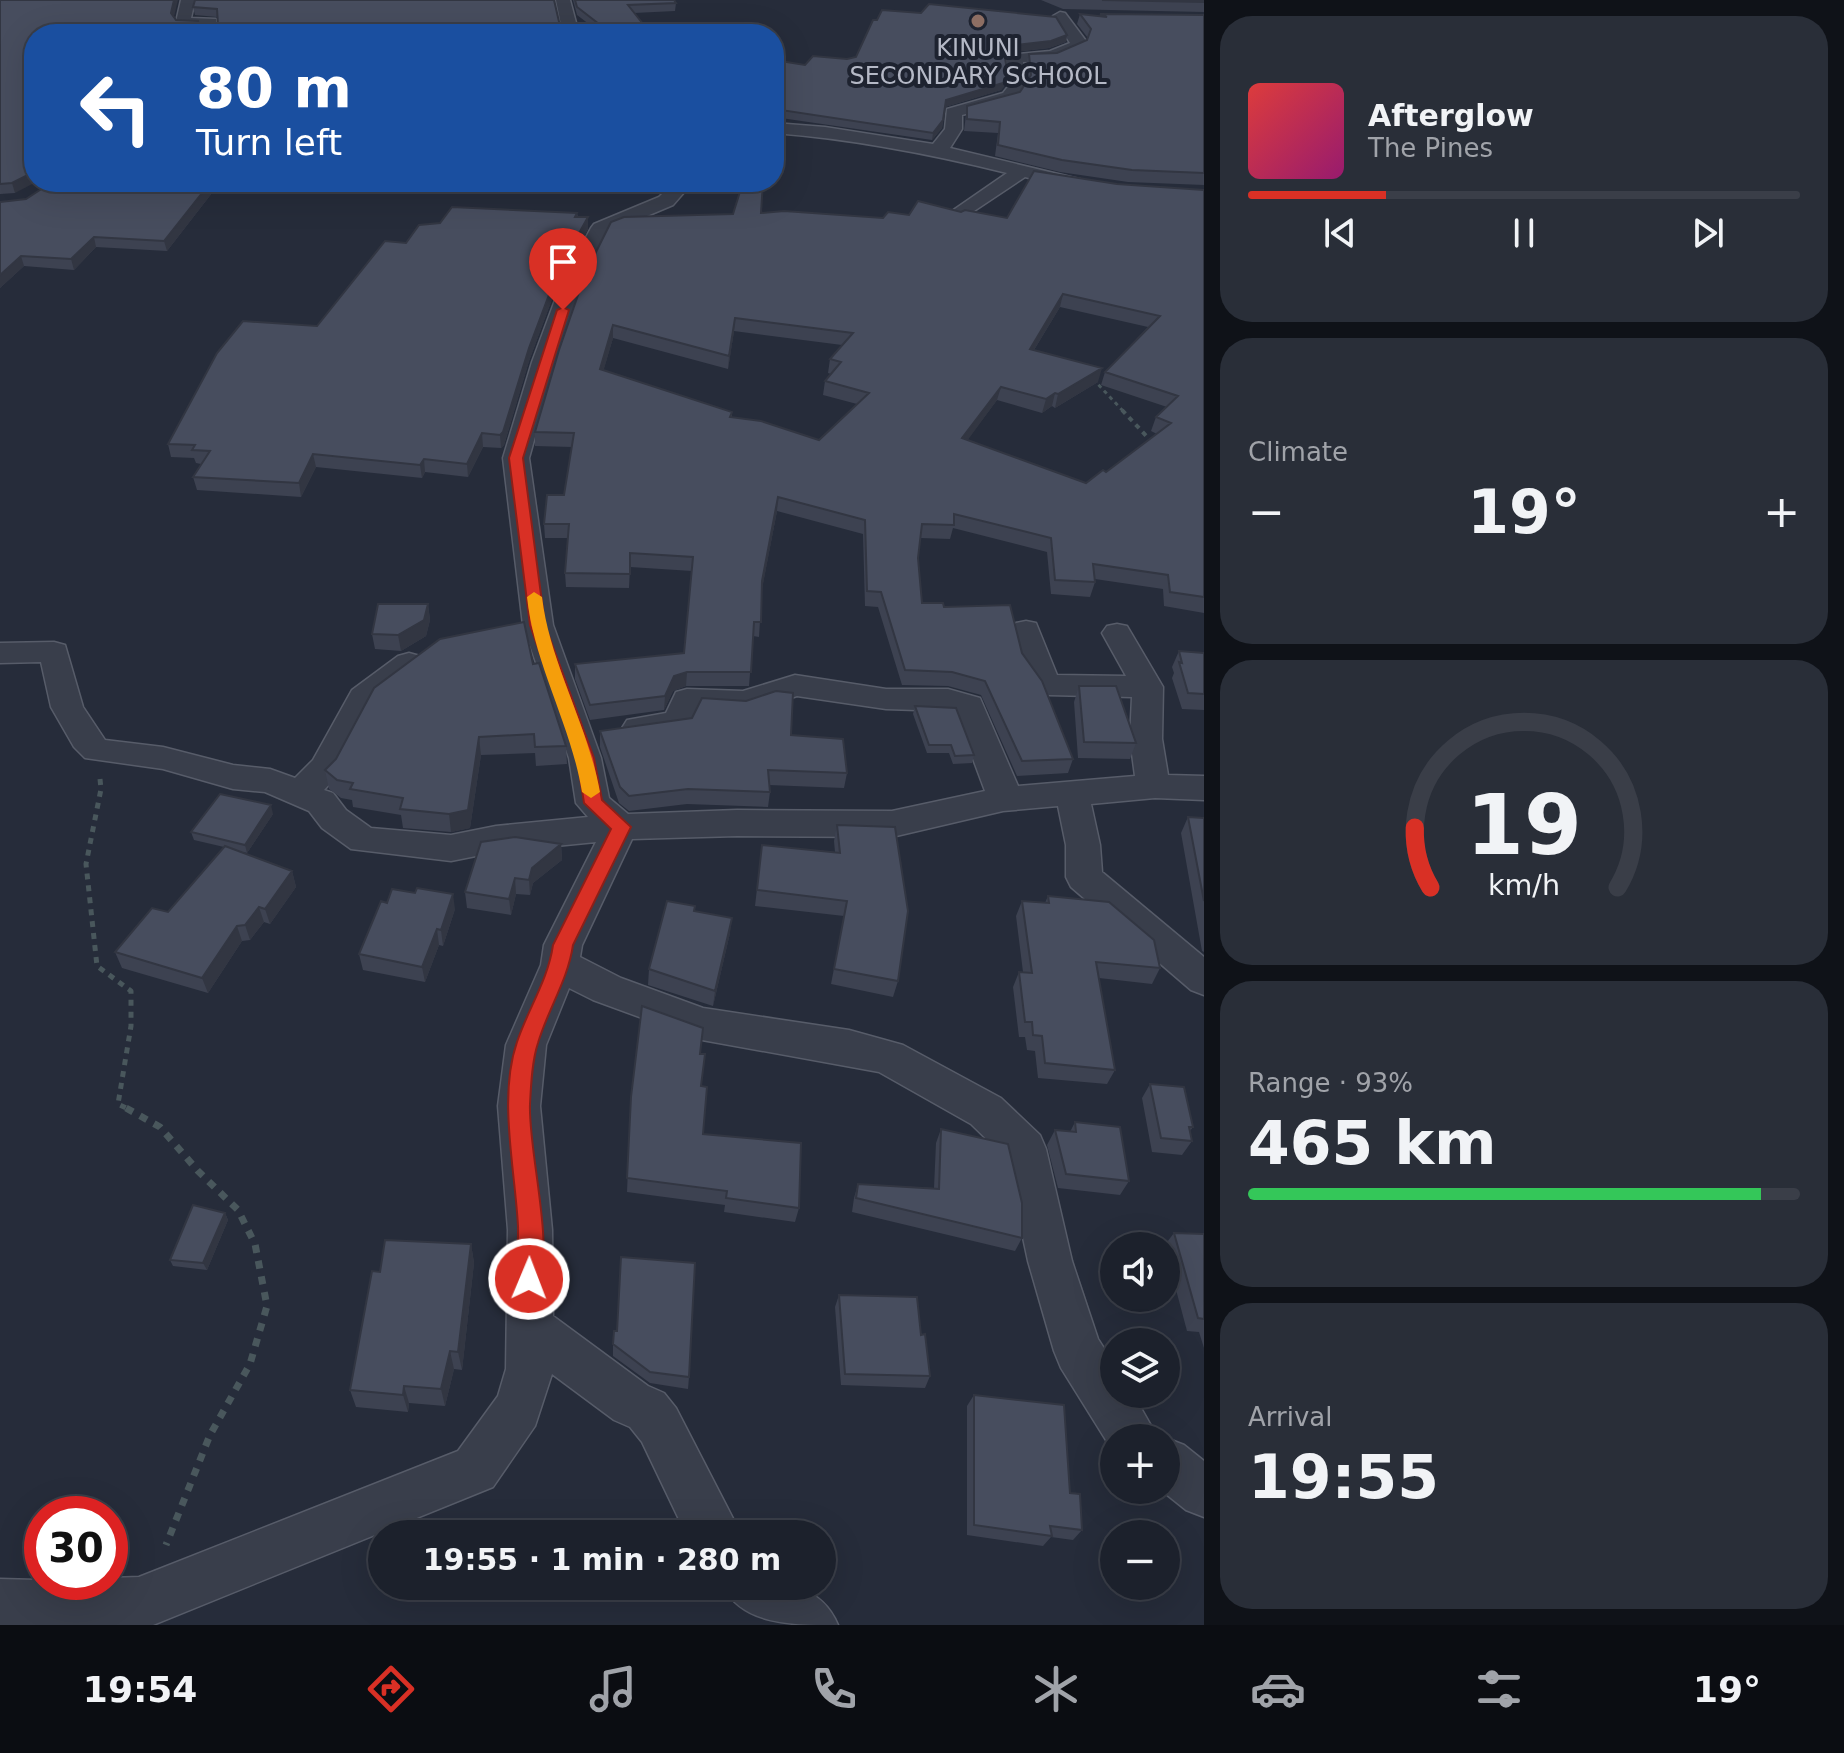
<!DOCTYPE html>
<meta charset="utf-8">
<style>
:root{--surface:#1c212c;--page:#292e38;--text:#f1f3f6;--muted:#a0a3a9;--line:#3a3e48;--accent:#d93025}
body{margin:0;font-family:"DejaVu Sans",sans-serif;background:var(--page);color:var(--text);height:100vh;display:flex;flex-direction:column;font-size:30px;white-space:nowrap}
*{box-sizing:border-box;margin:0}
p{font-size:26px;color:var(--muted)}
.icon{flex:none;width:44px;height:44px;fill:none;stroke:currentColor;stroke-width:2;stroke-linecap:round;stroke-linejoin:round}
.map{position:relative;flex:1;overflow:hidden}
.drawer{display:flex;flex-direction:column;gap:16px;padding:16px;background:#0f1218;width:640px}
.drawer>*{flex:none}
.top-card{position:absolute;left:24px;top:24px;width:760px;height:168px;border-radius:32px;box-shadow:0 8px 32px #0002,0 0 0 2px var(--line);background:#1a4fa0;color:#fff;overflow:hidden}
.fabs{position:absolute;left:1100px;top:1232px;display:grid;gap:16px}
.fabs a{display:grid;place-items:center;width:80px;height:80px;border-radius:50%;background:var(--surface);box-shadow:0 8px 32px #0002,0 0 0 2px var(--line);font-size:40px}
.speed{position:absolute;left:24px;top:1496px;display:flex;gap:16px;font-size:40px;font-weight:700;text-align:center}
.speed>*{display:grid;place-content:center;width:104px;height:104px;border-radius:50%;background:var(--surface);box-shadow:0 8px 32px #0002,0 0 0 2px var(--line);line-height:1}
.speed .limit{border:12px solid #d22;background:#fff;color:#111}
.pin{position:absolute;display:grid;place-items:center;width:68px;height:68px;color:#fff;margin:-82px -34px;border-radius:50% 50% 50% 0;rotate:-45deg;box-shadow:0 0 8px #0007}
.pin .icon{rotate:45deg}
.me{position:absolute;width:88px;margin:-44px;rotate:1deg;stroke-linejoin:round;filter:drop-shadow(0 0 6px #0008)}
.turn{display:flex;align-items:center;gap:28px;height:168px;padding:0 40px;font-size:36px}
.turn .icon{width:104px;height:104px;stroke-width:2.5}
.turn b{display:block;font-size:56px;line-height:68px}
.big{font-size:60px;font-weight:700;line-height:1.1}
.drawer .tile{flex:1;display:flex;flex-direction:column;justify-content:center;gap:12px;min-width:0;padding:0 28px;border-radius:32px;background:var(--page)}
.drawer .dial{align-items:center;gap:0}
.dial svg{height:208px;overflow:visible;fill:none;stroke:var(--line);stroke-width:7;stroke-linecap:round;text-anchor:middle}
.dial text{fill:var(--text);stroke:none}
.song{display:flex;align-items:center;gap:24px}
.cover{width:96px;height:96px;border-radius:12px;background:linear-gradient(135deg,hsl(0 70% 55%),hsl(320 70% 35%))}
.played{height:8px;border-radius:4px;background:linear-gradient(90deg,var(--accent) 25%,var(--line) 25%)}
.keys{display:flex;justify-content:space-around;direction:ltr}
.heat{display:flex;justify-content:space-between;align-items:center;font-size:44px;direction:ltr}
.charge{height:12px;border-radius:6px;background:linear-gradient(90deg,#34c759 93%,var(--line) 0)}
.trip{position:absolute;left:368px;top:1520px;width:468px;height:80px;border-radius:40px;background:var(--surface);box-shadow:0 8px 32px #0002,0 0 0 2px var(--line);font-weight:700;line-height:80px;text-align:center}
.dock{display:flex;height:128px;justify-content:space-around;align-items:center;background:#0b0d12;color:var(--muted)}
.dock .icon{width:56px;height:56px}
.dock .active{color:var(--accent)}
.dock b{font-size:36px;color:var(--text)}
main{display:flex;flex:1;min-height:0}
.map>svg:first-child{display:block}
</style>
<main>
<div class="map">
<svg width="1204" height="1625" viewBox="0 0 1204 1625">
<rect width="100%" height="100%" fill="#262c3a"/>
<g fill="none" stroke-linecap="round" stroke-linejoin="round">
<g stroke="#575c69" stroke-width="3">
<path id="street" d="M181 0H195L191 18 216 19 217 34H201L203 26 178 25 176 22Z
M556 0H570L579 34H563Z
M1060 12 1065 13 1086 41 1082 49 1053 61 1023 62 1026 84 1015 101 962 115V129L950 148 1083 180 1085 184 1083 188 1076 190 1025 177 959 221 952 219 949 215 952 211 1007 173C930 154 853 139 774 133V123L825 127 933 144 945 129 947 109 1003 93 1010 84 1006 58 1008 55 1050 51 1070 43 1053 16Z
M674 182H693L673 205 609 232 583 284 556 362 529 458 553 625 601 758 609 798 628 814 737 810 892 811 985 791 956 713 948 711 886 709 797 696 745 713 699 710 690 730C671 735 646 741 627 736L622 728 627 720 666 713 676 692 687 689 743 691 795 675 886 689H948L980 698 1018 786 1135 776 1130 739 1132 697 1049 695 1038 692 1021 667 1011 630 1016 623 1026 621 1036 623 1057 675 1126 676 1102 633 1107 626 1117 624 1127 626 1163 687 1162 739 1168 775 1204 776V800L1155 798 1091 804 1100 845 1102 872 1204 957V995L1191 990 1071 887 1066 877V845L1058 806 1003 811 892 837 737 836 632 839 582 945 580 957 621 978 703 1008 849 1030 903 1045 1001 1098 1040 1135 1046 1149 1072 1261 1098 1339 1114 1364V1394H1133L1158 1438H1114V1453L1061 1368 1054 1351 1028 1261 1006 1158 971 1124 879 1072 702 1040 593 1000 569 988 546 1045 540 1106 552 1230 553 1316 648 1386 664 1393 676 1408 741 1534H686L642 1442 630 1427 614 1420 552 1374 535 1426 493 1487 153 1625H0V1579L110 1582V1578L139 1577 458 1451 498 1396 506 1369 508 1230 498 1106 506 1045 541 965 544 945 596 842 496 852 451 861 351 849 322 828 309 811 265 792 233 789 163 769 85 758 74 747 51 707 41 662 0 663V643L54 642 65 645 83 707 105 740 163 747 233 765 270 769 295 778 313 760 352 690 398 656 409 653 420 656 424 663 420 670 375 704 337 776 324 790 333 793 346 810 371 828 451 835 496 826 588 817 576 803 569 758 523 625 503 458 532 362 561 284 591 228 594 224 659 197Z
M1166 1438 1184 1445 1204 1461V1517L1186 1510 1161 1490H1166Z
M723 1586C768 1586 817 1575 838 1625 792 1625 743 1625 723 1586Z"/>
</g>
<path stroke="#49575c" stroke-width="3" stroke-dasharray="4 4" stroke-linecap="butt" d="M1093 379 1124 412"/>
<path stroke="#49575c" stroke-width="4" stroke-dasharray="5 5" stroke-linecap="butt" d="M1122 410 1152 442"/>
<path stroke="#49575c" stroke-width="5" stroke-dasharray="6 6" stroke-linecap="butt" d="M100 779 101 789 86 864 97 966 131 991V1026L118 1104 130 1110"/>
<path stroke="#49575c" stroke-width="7" stroke-dasharray="8 8" stroke-linecap="butt" d="M126 1108 160 1127 198 1171 238 1210 255 1244 267 1306 250 1364 210 1435 166 1545"/>
<use href="#street" fill="#393e4b" fill-rule="evenodd"/>
</g>
<path fill="#3d4251" fill-rule="evenodd" d="M0 0 174 17 176 20 199 29H215L218 25 217 17 195 15 193 7 560 26 34 34 15 193 0 194Z
M573 0H674L676 3 675 11 634 13 651 34H602L577 15Z
M1041 0H1204V12L1063 9Z
M1080 14 1100 16V14L1204 15V185L1128 182 1060 172 995 156 998 133 964 131 967 106 1020 92 1028 79 1026 65 1029 54 1057 53 1087 40 1088 38 1077 24Z
M1067 35 1066 42 1049 48 1006 53 1007 83 1001 90 945 107 942 128 932 140 774 117V60L805 65 847 59Z
M53 182H293L286 194 212 193 167 251 96 247 74 270 24 266 0 288V202L26 199Z
M1117 184 1204 190V613L1164 606 1163 589 1095 579V582L1090 597 1051 594 1047 552 953 528 950 539 920 538 918 558 922 603 944 607 1022 653 1073 759 1068 773 1017 776 981 695 948 686 902 685 878 607 865 606 863 534 777 511 762 588 759 637 753 636 749 686H686L673 691 664 710 590 720 575 679V664L684 653 692 571 630 567 629 588 566 587 565 573 568 538H545L544 524 564 495 572 447 535 446V432L559 350 733 214 761 213 883 218 961 212 1007 218ZM1060 307 1148 327 1105 372 1101 385 1167 407 1156 417 1151 431 1157 434 1106 472 1086 483 967 440 997 400 1042 413 1052 406 1055 408 1098 382 1034 350ZM734 331 842 345 830 359 828 373 831 374 825 381 823 395 857 404 819 440 732 418V412L603 371 613 338 728 369Z
M577 213 578 217 588 229 558 283 529 361 504 445 501 448 483 447 468 477 425 472 422 478 316 467 301 497 197 490 193 477 201 464 196 463 194 458 171 457 168 444 317 326 406 243Z
M428 604 430 620 426 636 401 651 375 649 372 634Z
M1179 651 1204 653V710L1182 709 1172 678 1174 673 1172 667Z
M533 664 566 746 567 764 536 766 535 753 481 755 470 828 451 832 403 828 401 815 353 807 352 800 341 798 329 789 325 770Z
M1079 686 1136 743 1130 759 1078 758 1074 702Z
M915 706 974 755 972 763 953 764 949 753H927L913 714Z
M600 731 791 735 847 773 844 788 769 785 770 792 768 807 687 804 629 811 619 803 600 747Z
M273 814 247 853 238 851 292 871 296 887 270 924 264 922 250 940 242 941 208 993 122 968 115 952 168 912 224 847 194 840 191 832Z
M1188 817 1204 818V952L1202 951 1181 833Z
M837 825 898 981 893 997 831 984 844 916 755 906 762 845 835 852 834 841Z
M561 844 562 860 533 883 530 895 516 894 511 915 467 908 465 892Z
M1048 896 1160 968 1152 984 1099 978 1115 1070 1107 1084 1038 1078 1035 1051 1027 1050 1025 1037H1019L1013 987 1019 972H1023L1016 916 1022 901 1045 903Z
M455 909 443 946 439 945 425 982 363 970 359 954Z
M730 933 713 1006 648 985 649 969Z
M700 1054 703 1134 799 1208 795 1222 724 1212 725 1205 627 1192 631 1097Z
M1150 1084 1193 1127 1190 1131 1192 1141 1182 1155 1152 1152 1142 1098Z
M1075 1122 1129 1181 1120 1195 1058 1188 1047 1145 1055 1130 1070 1132Z
M941 1129 1022 1238 1015 1251 852 1212 854 1198 858 1184 934 1188 936 1143Z
M225 1213 228 1220 207 1270 173 1266 170 1260Z
M1174 1233 1204 1234V1348L1199 1332 1187 1331 1166 1252V1246H1164Z
M471 1244 474 1263 462 1370 454 1369 445 1406 409 1403 408 1412 356 1407 350 1390Z
M839 1295 930 1376 925 1388 841 1385 835 1307Z
M617 1331 689 1377 688 1389 650 1383 613 1356V1344Z
M974 1395 1070 1493 1082 1530 1073 1540 1051 1537 1043 1546 967 1535V1406Z"/>
<path fill="#323642" d="M174 0H178L173 21 171 13Z
M1067 35 1066 42 1049 48 1006 53 1003 58 1007 46Z
M1008 76 1007 83 1001 90 945 107 946 100Z
M943 120 942 128 932 140 933 133Z
M34 172V182H36L15 193 12 183Z
M286 182H293L286 194 284 185Z
M210 183 212 193 167 251 164 241Z
M588 217V229L558 283 529 361 504 445 501 448 500 435 529 348 558 271Z
M94 237 96 247 74 270 71 259Z
M21 256 24 266 0 288V275Z
M1063 294 1060 307 1026 363 1030 349Z
M735 318 734 331 728 369 729 356Z
M613 325V338L600 383V369Z
M1102 368 1098 382 1055 408 1058 394Z
M1001 387 997 400 959 452 962 438Z
M1055 393 1052 406 1042 413 1046 399Z
M482 433 483 447 468 477 467 464Z
M313 454 316 467 301 497 299 483Z
M424 459 425 472 422 478 420 465Z
M778 497 777 511 761 595 762 581Z
M428 604 430 620 426 636 401 651 398 635Z
M687 672 686 686 673 691 664 710 665 696 674 676Z
M479 737 481 755 470 828 451 832 449 814Z
M271 805 273 814 247 853 245 845Z
M561 844 562 860 533 883 530 895 529 880 532 868Z
M292 871 296 887 270 924 265 909Z
M515 878 516 894 511 915 509 899Z
M453 894 455 909 443 946 441 930Z
M259 907 264 922 250 940 245 925Z
M732 918 730 933 713 1006 715 991Z
M237 926 242 941 208 993 202 978Z
M437 929 439 945 425 982 422 967Z
M225 1213 228 1220 207 1270 203 1263Z
M471 1244 474 1263 462 1370 458 1352Z
M450 1351 454 1369 445 1406 441 1389Z
M404 1386 409 1403 408 1412 403 1395Z"/>
<path fill="#474d5e" stroke="#323642" stroke-width="2" fill-rule="evenodd" d="M0 0H174L171 13 176 20 198 21 199 29H215L218 25 217 9 193 7 195 0H554L560 26 571 29V34H34V172L12 183 0 184Z
M575 0H674L676 3 628 5 651 34H612L577 7Z
M1102 0H1204V2Z
M929 4 1056 17 1067 35 1051 41 1007 46 1004 52 1008 76 1003 83 946 100 943 120 933 133 774 109V60L805 65 813 56 847 59 856 57 873 20H877L882 10 921 13Z
M1080 14 1107 17 1100 14 1204 15V173L1132 170 1062 160 998 145 1000 122 967 119V106L1020 92 1031 75 1029 54 1057 53 1087 40 1091 29Z
M1034 171 1117 184 1204 190V597L1170 592 1168 575 1093 564 1095 582 1055 580 1051 538 954 514V525L922 524 918 558 922 603H943L944 607 1010 605 1022 653 1042 681 1073 759 1022 761 985 681 952 672 905 670 881 592 867 591 865 520 778 497 762 581 761 622H754L751 672H687L674 676 665 696 590 705 575 664 684 653 693 557 630 553V574L565 573 569 524H544L547 495H564L574 433 535 432 559 350 586 272 611 222 624 217 733 214 743 182H763L761 213 784 211 883 218 888 212 909 215 918 201 961 212 965 210 1007 218ZM1063 294 1160 316 1105 372 1178 396 1156 417 1171 423 1106 472 1103 470 1086 483 962 438 1001 387 1046 399 1055 393 1058 394 1102 368 1030 349ZM735 318 853 333 830 359 841 362 825 381 869 393 819 440 761 421 730 417 732 412 600 369 613 325 729 356Z
M52 182H286L284 185 210 183 164 241 94 237 71 259 21 256 0 275V202L26 199Z
M452 207 577 213 575 217H588L558 271 529 348 503 432 500 435 482 433 467 464 424 459 420 465 313 454 299 483 193 477 210 451 192 450 195 445 168 444 217 353 243 321 317 326 385 241 406 243 419 225 440 223Z
M378 604H428L424 620 398 635 372 634Z
M524 622 533 664 539 663 566 746 535 747 534 734 479 737 468 810 449 814 400 809 403 798 350 789 353 783 337 780 325 770 336 759 374 688 440 639Z
M1179 651 1204 653V694L1188 693 1179 662 1182 663Z
M1079 686H1116L1136 743 1084 742Z
M776 691 793 693 791 735 843 739 847 773 768 770 770 792 688 789 629 796 620 787 600 731 692 718 702 698 746 701Z
M915 706 956 708 974 755 955 756 951 745H929Z
M220 794 271 805 245 845 191 832Z
M1188 817 1204 818V901Z
M837 825 895 827 908 911 898 981 834 969 847 901 757 890 762 845 840 853Z
M515 837 561 844 532 868 529 880 515 878 509 899 465 892 481 842Z
M225 846 292 871 265 909 259 907 245 925 237 926 202 978 115 952 152 908 168 912Z
M417 888 453 894 441 930 437 929 422 967 359 954 381 901 387 903 392 889 415 893Z
M1048 896 1109 902 1154 940 1160 968 1096 962 1115 1070 1045 1063 1042 1036 1033 1035 1032 1022H1025L1019 972 1032 973 1022 901 1049 903Z
M667 901 695 906 694 911 732 918 715 991 649 969Z
M642 1006 703 1028 700 1054H705L701 1086 707 1087 703 1134 801 1143 799 1208 726 1198 727 1191 627 1178 631 1097Z
M1150 1084 1184 1087 1193 1127H1189L1192 1141 1161 1138Z
M1075 1122 1120 1127 1129 1181 1066 1174 1055 1130 1076 1132Z
M941 1129 1008 1144 1022 1203V1238L856 1198 858 1184 939 1189Z
M193 1205 225 1213 203 1263 170 1260Z
M1174 1233 1204 1234V1319L1198 1318Z
M385 1240 471 1244 458 1352 450 1351 441 1389 404 1386 403 1395 350 1390 372 1271 380 1272Z
M621 1257 695 1263 689 1377 650 1372 613 1344 614 1331H617Z
M839 1295 917 1297 921 1335 925 1334 930 1376 845 1374Z
M974 1395 1064 1405 1070 1493 1080 1494 1082 1530 1050 1526 1052 1536 974 1525Z"/>
<path fill="#d93025" stroke="#8d1f18" stroke-width="2" d="M563 307 569 310 523 458 545 625 594 758 602 800 631 827 573 945C568 980 548 1009 538 1043 532 1061 531 1085 530 1104 528 1151 555 1246 538 1287L529 1290 521 1287C513 1269 519 1246 518 1226 515 1169 498 1097 517 1042 528 1009 548 980 553 945L611 829 584 803 577 758 530 625 509 458 557 310Z"/>
<path fill="#f59e0b" d="M534 592 542 597C550 664 588 725 600 792L591 798 582 792C571 725 534 664 527 597Z"/>
<circle fill="#8d6e63" stroke="#1e2330" stroke-width="3" cx="978" cy="21" r="8"/>
<g text-anchor="middle" stroke-width="8" stroke-linejoin="round" paint-order="stroke">
<g font-size="24" fill="#b5b9c6" stroke="#1e2330">
<text x="978" y="56">KINUNI<tspan x="978" dy="28">SECONDARY SCHOOL</tspan></text>
</g>
</g>
</svg>
<div class="fabs">
<a><svg class="icon" aria-label="sound" viewBox="0 0 24 24"><path d="M4 9h4l5-4v14l-5-4H4zM17 9q2 3 0 6"/></svg></a>
<a><svg class="icon" aria-label="layers" viewBox="0 0 24 24"><path d="M12 4l9 5-9 5-9-5zM3 14l9 5 9-5"/></svg></a>
<a>+</a>
<a>−</a>
</div>
<div class="speed"><div class="limit">30</div></div>
<div class="pin" style="left:563px;top:310px;background:#d93025"><svg class="icon" aria-label="arrive" viewBox="0 0 24 24"><path d="M6 21V4h12l-3 4 3 4H6"/></svg></div>
<svg class="me" style="left:529px;top:1279px" viewBox="-20 -20 40 40"><circle r="17" fill="#d93025" stroke="#fff" stroke-width="3"/><path d="M0-11L8 9 0 5-8 9z" fill="#fff"/></svg>
<div class="trip">19:55 · 1 min · 280 m</div>
<div class="top-card">
<div class="turn"><svg class="icon" aria-label="left" viewBox="0 0 24 24"><path d="M17 20v-9H6M10 6l-5 5 5 5"/></svg><div><b>80 m</b>Turn left</div></div>
</div>
</div>
<section class="drawer">
<div class="tile">
<div class="song"><i class="cover"></i><div><b>Afterglow</b><p>The Pines</p></div></div>
<div class="played"></div>
<div class="keys"><svg class="icon" aria-label="previous" viewBox="0 0 24 24"><path d="M18 5L8 12l10 7zM5 5v14"/></svg><svg class="icon" aria-label="pause" viewBox="0 0 24 24"><path d="M8 5v14M16 5v14"/></svg><svg class="icon" aria-label="next" viewBox="0 0 24 24"><path d="M6 5l10 7-10 7zM19 5v14"/></svg></div>
</div>
<div class="tile"><p>Climate</p>
<div class="heat"><a>−</a><b class="big">19°</b><a>+</a></div>
</div>
<div class="tile dial"><svg viewBox="0 0 100 80">
<path d="M14 69A42 42 0 1 1 86 69"/>
<path d="M14 69A42 42 0 0 1 8 46" stroke="#d93025"/>
<text x="50" y="56" font-size="32" font-weight="700">19</text>
<text x="50" y="72" font-size="11">km/h</text>
</svg></div>
<div class="tile"><p>Range · 93%</p><b class="big">465 km</b><div class="charge"></div></div>
<div class="tile"><p>Arrival</p><b class="big">19:55</b></div>
</section>
</main>
<nav class="dock">
<b>19:54</b>
<svg class="icon active" aria-label="directions" viewBox="0 0 24 24"><path d="M12 3l9 9-9 9-9-9zM9 14v-3h6M13 9l2 2-2 2"/></svg>
<svg class="icon" aria-label="music" viewBox="0 0 24 24"><path d="M9 18V5l10-2v13"/><circle cx="6" cy="18" r="3"/><circle cx="16" cy="16" r="3"/></svg>
<svg class="icon" aria-label="phone" viewBox="0 0 24 24"><path d="M5 4h4l2 5-3 2q2 4 5 5l2-3 5 2v4C11 20 4 13 5 4z"/></svg>
<svg class="icon" aria-label="climate" viewBox="0 0 24 24"><path d="M12 3v18M4 7l16 10M4 17L20 7"/></svg>
<svg class="icon" aria-label="car" viewBox="0 0 24 24"><path d="M5 17H2v-5l4-1 3-4h7l3 4 3 1v5h-3M9 17h6M6 11h13"/><circle cx="7" cy="17" r="2"/><circle cx="17" cy="17" r="2"/></svg>
<svg class="icon" aria-label="filters" viewBox="0 0 24 24"><path d="M4 7h16M4 17h16"/><circle cx="9" cy="7" r="2"/><circle cx="15" cy="17" r="2"/></svg>
<b>19°</b>
</nav>
